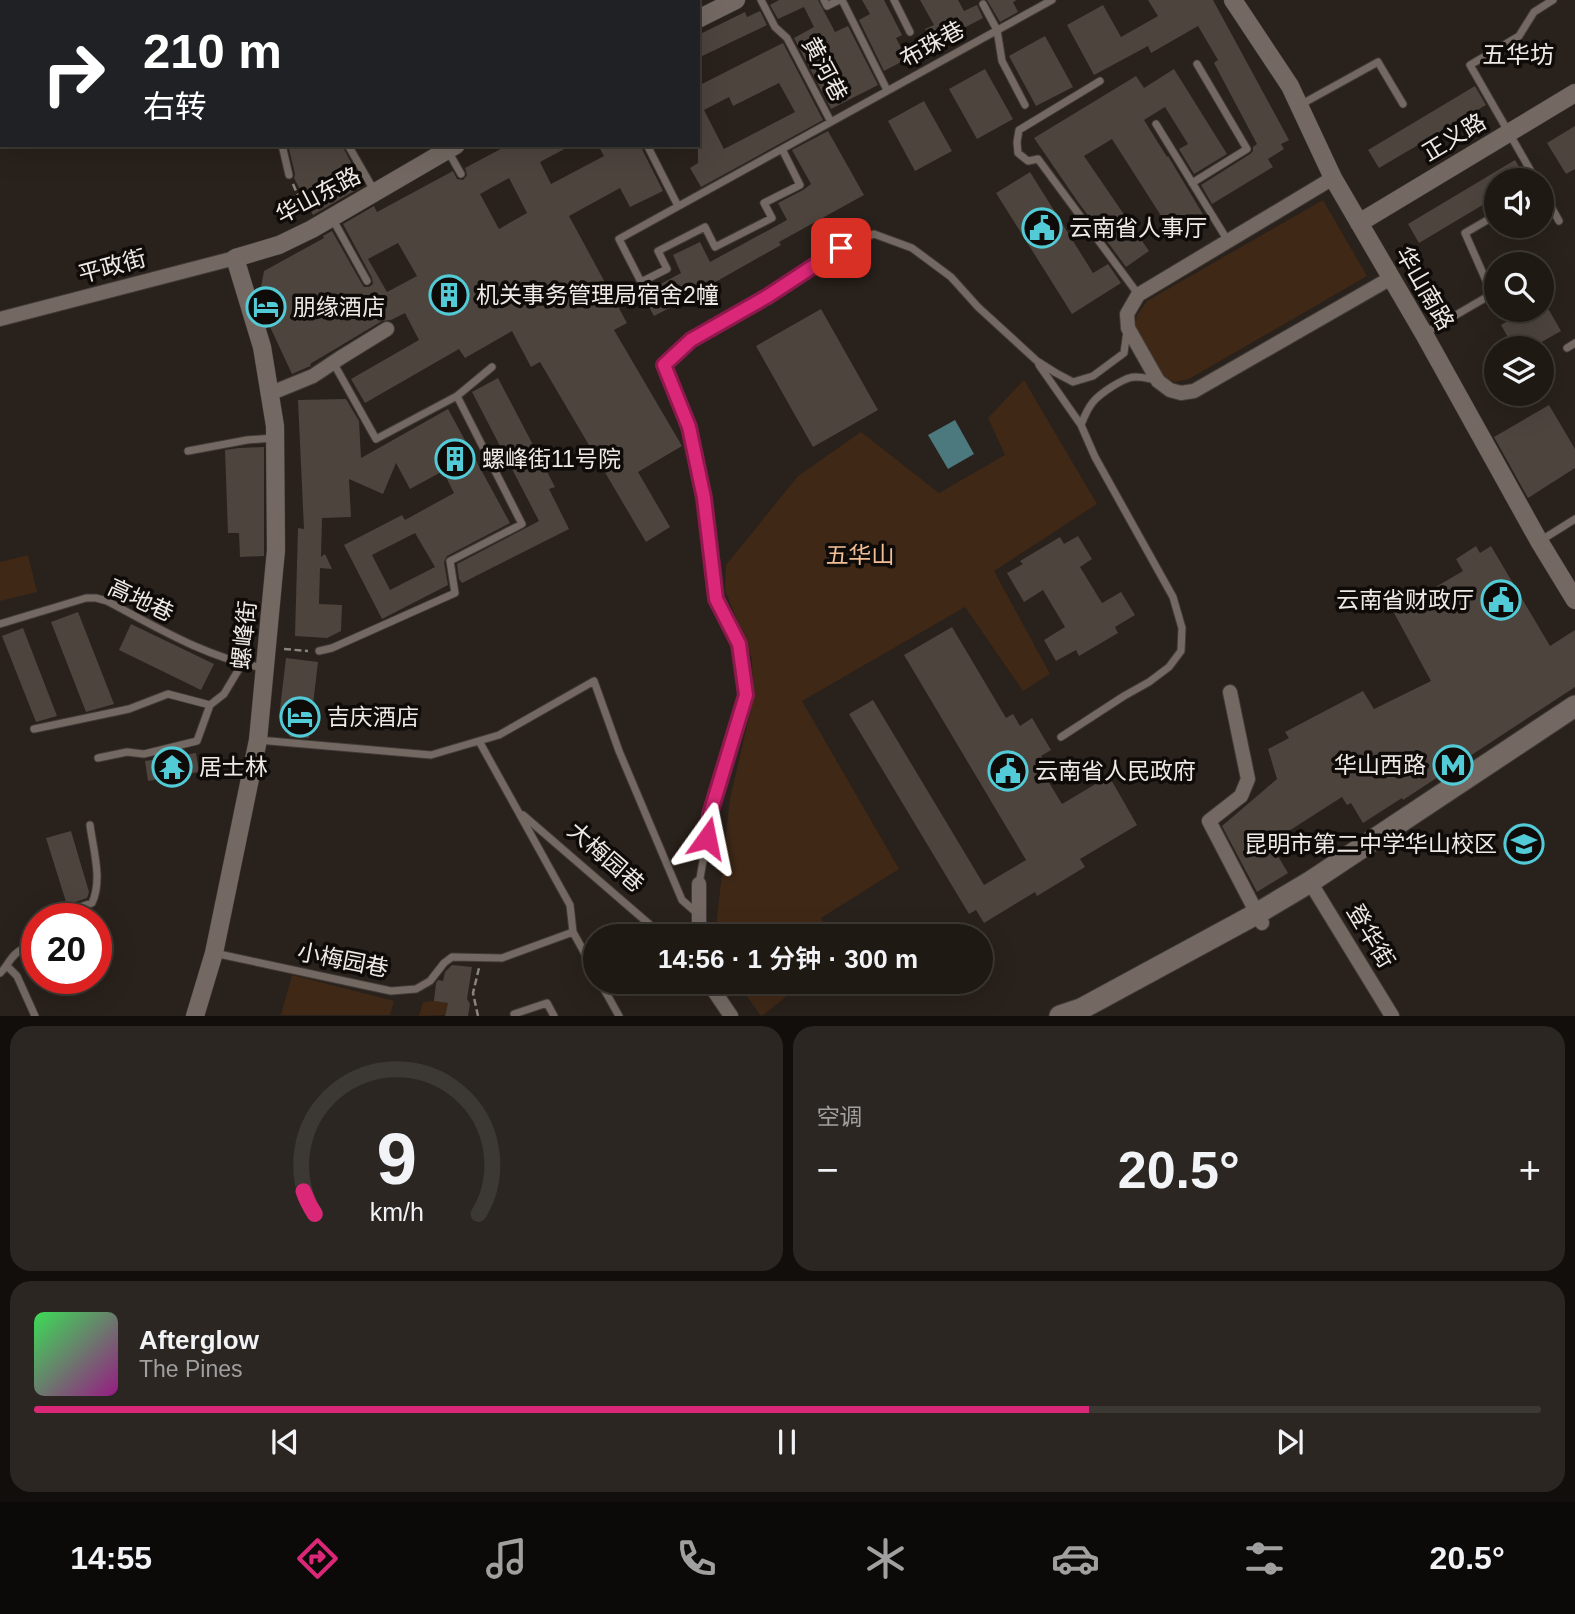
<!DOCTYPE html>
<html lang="zh">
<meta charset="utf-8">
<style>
:root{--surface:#1f1914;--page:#2c2622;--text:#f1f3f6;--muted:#a1a0a0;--line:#3c3834;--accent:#db2777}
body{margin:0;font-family:Helvetica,"Noto Sans SC",sans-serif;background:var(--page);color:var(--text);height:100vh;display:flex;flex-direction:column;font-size:26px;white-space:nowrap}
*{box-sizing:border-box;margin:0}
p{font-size:23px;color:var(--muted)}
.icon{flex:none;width:38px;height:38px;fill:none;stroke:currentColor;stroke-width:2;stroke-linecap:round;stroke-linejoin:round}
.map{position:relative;height:1016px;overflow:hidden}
.drawer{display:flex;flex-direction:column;gap:10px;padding:10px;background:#110e0b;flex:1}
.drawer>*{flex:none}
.banner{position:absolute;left:0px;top:0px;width:700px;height:147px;box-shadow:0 7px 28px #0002,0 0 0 2px var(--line);background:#202124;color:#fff;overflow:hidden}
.buttons{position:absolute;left:1484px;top:168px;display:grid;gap:14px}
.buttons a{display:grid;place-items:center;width:70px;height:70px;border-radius:50%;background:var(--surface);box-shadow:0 7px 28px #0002,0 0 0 2px var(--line);font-size:35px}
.speed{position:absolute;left:21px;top:903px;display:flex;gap:14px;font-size:35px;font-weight:700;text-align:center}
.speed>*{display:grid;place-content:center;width:91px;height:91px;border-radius:50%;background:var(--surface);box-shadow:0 7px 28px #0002,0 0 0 2px var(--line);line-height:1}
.speed .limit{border:10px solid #d22;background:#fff;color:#111}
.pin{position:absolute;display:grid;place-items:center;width:60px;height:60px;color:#fff;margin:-30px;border-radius:14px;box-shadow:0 4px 10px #0006}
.me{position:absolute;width:77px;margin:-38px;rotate:12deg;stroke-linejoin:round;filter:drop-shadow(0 0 5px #0008)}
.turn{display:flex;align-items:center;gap:24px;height:147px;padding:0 28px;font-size:32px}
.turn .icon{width:91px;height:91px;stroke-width:2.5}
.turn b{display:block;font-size:49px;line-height:60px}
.big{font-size:52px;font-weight:600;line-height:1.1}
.drawer .card{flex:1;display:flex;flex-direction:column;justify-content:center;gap:10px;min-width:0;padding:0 24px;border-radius:21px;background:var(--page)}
.drawer .dial{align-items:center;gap:0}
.dial svg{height:182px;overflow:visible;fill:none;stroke:var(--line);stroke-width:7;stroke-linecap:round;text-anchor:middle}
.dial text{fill:var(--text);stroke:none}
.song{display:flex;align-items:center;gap:21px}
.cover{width:84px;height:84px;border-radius:10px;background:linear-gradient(135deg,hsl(130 70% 55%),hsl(310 70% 35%))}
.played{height:7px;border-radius:4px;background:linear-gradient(90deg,var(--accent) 70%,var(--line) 70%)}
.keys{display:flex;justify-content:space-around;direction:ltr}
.heat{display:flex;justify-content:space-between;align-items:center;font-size:38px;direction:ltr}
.drawer .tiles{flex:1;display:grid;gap:10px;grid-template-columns:1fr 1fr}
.card:last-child{grid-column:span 2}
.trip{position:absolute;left:583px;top:924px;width:410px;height:70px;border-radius:35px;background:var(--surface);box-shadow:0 7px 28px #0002,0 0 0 2px var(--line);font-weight:600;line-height:70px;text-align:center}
.dock{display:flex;height:112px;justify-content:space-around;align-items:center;background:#0c0a08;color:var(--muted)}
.dock .icon{width:49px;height:49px}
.dock .current{color:var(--accent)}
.dock b{font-size:32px;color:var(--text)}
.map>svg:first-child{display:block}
</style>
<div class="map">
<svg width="1575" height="1016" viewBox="0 0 1575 1016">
<rect width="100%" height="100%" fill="#29211b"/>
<path fill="#3f2816" d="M1323 200 1367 276 1189 379 1175 382 1163 377 1135 329 1137 315 1147 301Z
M1024 380 1097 504 994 571 1050 674 1023 691 965 607 802 701 899 869 821 918 830 936H715L730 799 753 700 752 659 725 590 726 565 798 476 861 432 939 493 1005 455 988 418Z
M28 555 37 592 0 601V562Z
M292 975 394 1001 390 1015H281Z
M737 982H804L762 1016 760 1015Z
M434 1001 448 1003 445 1015 419 1016 423 1002Z"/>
<path fill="#4c797e" d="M955 420 974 454 948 469 928 435Z"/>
<path fill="#4d443e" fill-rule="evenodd" d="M779 0H818L835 32 848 26 878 85 831 109 794 38 814 27 804 7 778 19 770 5Z
M862 0H884L902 35 896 38 907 59 884 71 859 20 870 14Z
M920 0H958L964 11 977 5 983 18 933 44 925 29 934 25Z
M987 0H1017L1013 2 1018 12 1000 22Z
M1148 0H1213L1289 140 1281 144 1284 149 1268 159 1273 167 1212 204 1201 185 1250 154 1253 151V147L1257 144 1214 63 1218 60 1198 26 1151 53 1148 46 1094 75 1067 25 1103 5 1121 37 1158 16Z
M760 11 767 25 698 58V35L745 12 747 17Z
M1045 36 1073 87 1036 106 1009 56Z
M783 43 823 120 701 187 690 168 698 163V86ZM779 83 795 112 724 149 704 110 729 97 733 106Z
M985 69 1013 119 977 139 949 89Z
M1174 69 1227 154 1194 174 1179 149 1188 144 1165 107 1144 120 1167 157 1168 156 1204 216 1174 236 1112 139 1084 156 1149 251 1126 267 1078 202 1034 138 1136 76 1144 88Z
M1475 86 1486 105 1379 168 1368 150Z
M924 101 952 151 915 171 888 121Z
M1575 126V169L1566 174 1547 143Z
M828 131 864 195 779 242 781 245 719 280 682 299 683 301 654 316 642 294 681 273 673 255 700 242 710 262 787 220 778 203 803 190 811 184 792 150Z
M288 145H342L363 186 313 215 294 178 295 174Z
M508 145H572L540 162 551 184 604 156 598 145H640L663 191 630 207 620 188 569 216 627 323 614 330 682 446 638 472 670 527 646 542 540 362 531 367 512 331 465 358 459 349 365 403 351 379 419 340 405 313 391 320 382 321 310 364 311 366 308 367 292 374 265 316 259 298 264 271 324 238 323 236 332 231 362 284 364 287H369L373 284 372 278 343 224 374 206 377 212 453 171 457 179 463 180 467 175 465 168ZM509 178 527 213 499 229 480 194ZM398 243 417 276 387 292 368 259Z
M1515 160 1527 180H1496V197L1419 243 1408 224Z
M1030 172 1093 273 1108 264 1121 283 1072 314 996 193Z
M821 309 878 410 813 447 756 346Z
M1527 310H1549L1561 331 1531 348H1514L1501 325Z
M498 378 555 487 549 489 569 529 462 583 459 579 457 564 539 521 472 392Z
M346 399 359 421 361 458 448 409 510 523 447 556 444 562 448 585 382 619 344 545 402 515 405 520 454 493 443 471 410 489 396 463 383 494 349 479 351 517 322 518 321 557 325 554 332 569 320 568 319 604 342 605 341 631 327 638 295 636 298 528 304 529 298 400ZM415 533 435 567 390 590 372 555Z
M1549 405 1575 449V468L1528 498 1494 437Z
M264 447V556L240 557 239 533H228L225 450 239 448Z
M1078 536 1092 559 1080 567 1102 603 1121 592 1135 615 1115 627 1118 633 1079 656 1076 650 1056 661 1044 640 1065 627 1043 590 1024 602 1007 573 1023 564 1020 561 1060 537 1064 544Z
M1476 546 1480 553 1491 546 1550 646 1575 630V687L1403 800 1402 798 1363 823 1351 803 1347 805 1342 797 1270 843 1288 873 1257 892 1222 826 1277 779 1268 749 1289 738 1285 732 1363 691 1374 709 1431 681 1387 600 1404 591 1410 602 1463 571 1456 559Z
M78 612 114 704 86 712 51 622Z
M131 624 214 664 201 690 119 650Z
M952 627 1006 718 1013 714 1020 726 1032 718 1051 750 1041 756 1045 762 1039 766 1062 804 1109 776 1137 825 1080 859 1085 867 1037 896 1035 892 984 923 976 910 969 914 849 714 873 700 984 885 1026 860 904 655Z
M23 628 57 716 36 722 2 636Z
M286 658 318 662 309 738 290 737 279 717Z
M196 753 199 772 148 781 145 761Z
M71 831 89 892 87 898 67 905 46 838Z
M452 965 472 967 467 999 470 1004 468 1016H445L448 1003 434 1001 436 983 438 980 443 981 445 972Z"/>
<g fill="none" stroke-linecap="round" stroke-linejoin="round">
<g stroke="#423b37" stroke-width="9">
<path id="service" d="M245 0 246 2
M491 0V2
M696 0 697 2
M761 0 775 27 787 38 831 122
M824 0 827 6 839 0
M842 0 887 90
M894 0 910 32
M983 4 997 30 1002 61 1025 105
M1100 81 1019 130 1017 142 1018 153 1028 161 1038 159 1138 294
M1300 105 1378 62 1403 104
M1156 124 1228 241
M282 145 289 175
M348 145 375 192
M647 145 678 206
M782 149 800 185 764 203 772 218 715 247 705 227 658 251 667 269 641 282 619 239 1052 0
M448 151 461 174
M1536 180 1470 65 1519 36 1534 12 1553 0
M1192 183 1247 149 1197 64
M1542 190 1559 221
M332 218 367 281
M1425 333 1492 294 1465 233 1496 215
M1567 348 1575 343
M334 364 376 439 457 396
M1039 365 1081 425
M188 451 247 440 274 438
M1540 541 1575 519
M0 624 86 598H96L107 601C158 628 207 658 264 668
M319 651 332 648 455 593 450 561 522 524 457 396 492 367
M34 729 129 709 168 694 210 705
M1061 737 1124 696 1149 682 1169 667 1181 651 1182 628 1173 597 1095 457 1081 425C1089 404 1094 398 1113 386 1118 383 1123 380 1129 378 1138 375 1148 379 1157 380
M258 740 431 755 499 735 594 681 619 751 682 900 698 914
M479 741 570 905 573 932 595 972
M98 758 127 752 144 754 197 741 210 705 224 694 242 664
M523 815 663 936
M699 884 711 814 746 695 739 644 716 599 704 498 689 427 664 365 691 340 768 296 840 248 874 234 912 248 951 277 978 307 1037 361 1056 373 1073 382 1093 376 1124 353 1127 331
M63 919 68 911 92 903C103 880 93 849 90 825
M214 953 391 991 416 989 430 981 444 963 452 957 502 958 573 932
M7 966 17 976 35 1016
M0 973C6 968 7 964 11 959 17 950 28 946 37 942
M600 982 619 1016
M514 1014 547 1003 554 1016"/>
</g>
<g stroke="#423b37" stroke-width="16">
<path id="minor" d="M1333 178 1138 295 1127 314 1128 328 1158 381 1170 390 1181 393 1194 391 1391 278
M0 319 235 258
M269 394 313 376 340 358 387 329
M1230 692 1248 779 1241 796 1209 821 1262 923
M1310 882 1392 1016
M699 936V884
M708 982 731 1016"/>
</g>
<g stroke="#423b37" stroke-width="19">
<path id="tertiary" d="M1233 0 1290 86 1333 178 1424 334 1539 541 1575 600
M698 19 736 0
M1359 223 1575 93
M195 1016 214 953 258 740 276 550 275 426 262 347 235 258 279 245 312 229 456 145"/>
</g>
<g stroke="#423b37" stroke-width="23">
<path id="secondary" d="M1060 1016 1081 1009 1258 913 1310 882 1575 706"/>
</g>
<path stroke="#8a837e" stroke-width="2.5" stroke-dasharray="7 3.5" stroke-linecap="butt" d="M293 184 306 214
M284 649 308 651
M478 1016 473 993 479 968"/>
<use href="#service" stroke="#736962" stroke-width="7"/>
<use href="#minor" stroke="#736962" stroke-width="14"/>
<use href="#tertiary" stroke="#736962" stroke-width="18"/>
<use href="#secondary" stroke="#736962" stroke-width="21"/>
</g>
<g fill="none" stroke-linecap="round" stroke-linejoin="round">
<g stroke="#8e194d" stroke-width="18">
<path id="route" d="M707 838 710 814 746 695 739 644 716 599 704 498 689 427 664 365 691 340 768 296 841 248"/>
</g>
<use href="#route" stroke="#db2777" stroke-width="12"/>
</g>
<defs>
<g id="civic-ring" transform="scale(2.0125)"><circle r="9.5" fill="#0f0b09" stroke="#52cbd7" stroke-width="1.5"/><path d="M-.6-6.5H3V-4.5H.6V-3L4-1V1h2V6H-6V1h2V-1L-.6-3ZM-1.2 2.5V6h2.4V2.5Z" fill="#52cbd7"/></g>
<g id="building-ring" transform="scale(2.0125)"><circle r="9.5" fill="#0f0b09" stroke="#52cbd7" stroke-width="1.5"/><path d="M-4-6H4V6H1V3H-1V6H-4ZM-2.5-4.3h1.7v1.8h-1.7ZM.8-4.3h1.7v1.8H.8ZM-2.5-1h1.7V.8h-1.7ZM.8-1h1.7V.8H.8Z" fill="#52cbd7"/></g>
<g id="hotel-ring" transform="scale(2.0125)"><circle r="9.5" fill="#0f0b09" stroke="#52cbd7" stroke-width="1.5"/><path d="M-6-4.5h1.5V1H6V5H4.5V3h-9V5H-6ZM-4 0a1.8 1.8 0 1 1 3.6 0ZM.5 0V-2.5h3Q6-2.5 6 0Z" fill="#52cbd7"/></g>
<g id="metro-ring" transform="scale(2.0125)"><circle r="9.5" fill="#0f0b09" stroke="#52cbd7" stroke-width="1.5"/><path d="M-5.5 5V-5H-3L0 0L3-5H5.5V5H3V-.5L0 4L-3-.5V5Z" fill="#52cbd7"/></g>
<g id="temple-ring" transform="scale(2.0125)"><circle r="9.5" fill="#0f0b09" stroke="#52cbd7" stroke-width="1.5"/><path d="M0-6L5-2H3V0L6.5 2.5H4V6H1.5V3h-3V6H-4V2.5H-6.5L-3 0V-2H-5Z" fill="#52cbd7"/></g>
<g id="school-ring" transform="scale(2.0125)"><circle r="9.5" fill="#0f0b09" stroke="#52cbd7" stroke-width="1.5"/><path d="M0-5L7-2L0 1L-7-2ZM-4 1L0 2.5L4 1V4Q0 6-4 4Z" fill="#52cbd7"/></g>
</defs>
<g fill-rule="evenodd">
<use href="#civic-ring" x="1042" y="228"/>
<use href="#building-ring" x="449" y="295"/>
<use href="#hotel-ring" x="266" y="307"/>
<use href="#building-ring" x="455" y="459"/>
<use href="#civic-ring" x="1501" y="600"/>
<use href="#hotel-ring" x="300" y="717"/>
<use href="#metro-ring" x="1453" y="765"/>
<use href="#temple-ring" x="172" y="767"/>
<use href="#civic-ring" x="1008" y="771"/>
<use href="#school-ring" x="1524" y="844"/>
</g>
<g text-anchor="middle" stroke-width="7" stroke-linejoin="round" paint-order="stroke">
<g font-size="23" fill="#efe9e5" stroke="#0f0b09">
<text transform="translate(932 44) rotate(-29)" y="8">布珠巷</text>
<text transform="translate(825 69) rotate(62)" y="8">黄河巷</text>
<text transform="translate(1454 137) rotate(-31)" y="8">正义路</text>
<text transform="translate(318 195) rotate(-28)" y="8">华山东路</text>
<text transform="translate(112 266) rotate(-15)" y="8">平政街</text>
<text transform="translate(1425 288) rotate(60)" y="8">华山南路</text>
<text transform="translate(141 600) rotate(25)" y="8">高地巷</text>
<text transform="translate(244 635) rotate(-84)" y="8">螺峰街</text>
<text transform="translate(606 857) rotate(41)" y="8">大梅园巷</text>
<text transform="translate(1371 936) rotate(59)" y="8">登华街</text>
<text transform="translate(343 960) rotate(11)" y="8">小梅园巷</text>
</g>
<g font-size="23" fill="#efe9e5" stroke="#0f0b09" text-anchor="start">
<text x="1069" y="236">云南省人事厅</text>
<text x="476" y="303">机关事务管理局宿舍2幢</text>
<text x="293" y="315">朋缘酒店</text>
<text x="482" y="467">螺峰街11号院</text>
<text x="1474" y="608" text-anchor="end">云南省财政厅</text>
<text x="327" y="725">吉庆酒店</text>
<text x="1426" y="773" text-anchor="end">华山西路</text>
<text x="199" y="775">居士林</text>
<text x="1035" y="779">云南省人民政府</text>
<text x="1497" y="852" text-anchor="end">昆明市第二中学华山校区</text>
</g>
<g font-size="23" fill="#f2be96" stroke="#0f0b09">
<text x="860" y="563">五华山</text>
</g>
<g font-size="24" fill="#efe9e5" stroke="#0f0b09">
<text x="1518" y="63">五华坊</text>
</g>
</g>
</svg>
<div class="buttons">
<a><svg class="icon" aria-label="sound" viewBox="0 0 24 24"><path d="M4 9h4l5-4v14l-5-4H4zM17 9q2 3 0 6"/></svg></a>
<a><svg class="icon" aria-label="search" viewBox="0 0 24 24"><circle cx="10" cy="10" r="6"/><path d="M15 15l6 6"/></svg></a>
<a><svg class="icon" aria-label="layers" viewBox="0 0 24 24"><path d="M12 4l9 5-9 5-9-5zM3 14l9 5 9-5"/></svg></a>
</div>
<div class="speed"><div class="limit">20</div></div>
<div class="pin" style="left:841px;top:248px;background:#d93025"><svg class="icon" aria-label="arrive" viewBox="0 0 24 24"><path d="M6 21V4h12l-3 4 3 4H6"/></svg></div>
<svg class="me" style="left:707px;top:838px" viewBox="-20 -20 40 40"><path d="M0-17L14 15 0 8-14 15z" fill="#db2777" stroke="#fff" stroke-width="4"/></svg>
<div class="trip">14:56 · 1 分钟 · 300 m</div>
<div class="banner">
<div class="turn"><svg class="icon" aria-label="right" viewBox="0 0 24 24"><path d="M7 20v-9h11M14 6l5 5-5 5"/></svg><div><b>210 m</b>右转</div></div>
</div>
</div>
<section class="drawer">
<div class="tiles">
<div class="card dial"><svg viewBox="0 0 100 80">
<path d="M14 69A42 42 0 1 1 86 69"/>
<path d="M14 69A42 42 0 0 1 9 59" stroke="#db2777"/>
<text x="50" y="56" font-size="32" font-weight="700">9</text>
<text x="50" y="72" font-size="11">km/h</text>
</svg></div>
<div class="card"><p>空调</p>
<div class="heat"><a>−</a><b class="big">20.5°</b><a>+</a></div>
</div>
<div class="card">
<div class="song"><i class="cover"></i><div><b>Afterglow</b><p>The Pines</p></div></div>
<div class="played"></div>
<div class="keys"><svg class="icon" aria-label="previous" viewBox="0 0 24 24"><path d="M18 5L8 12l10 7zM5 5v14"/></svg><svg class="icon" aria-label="pause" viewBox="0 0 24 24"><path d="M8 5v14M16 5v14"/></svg><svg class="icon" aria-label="next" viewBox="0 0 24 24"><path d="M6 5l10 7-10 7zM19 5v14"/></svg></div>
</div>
</div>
</section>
<nav class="dock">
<b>14:55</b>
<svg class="icon current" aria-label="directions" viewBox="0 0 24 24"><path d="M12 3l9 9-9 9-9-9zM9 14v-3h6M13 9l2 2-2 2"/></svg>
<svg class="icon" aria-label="music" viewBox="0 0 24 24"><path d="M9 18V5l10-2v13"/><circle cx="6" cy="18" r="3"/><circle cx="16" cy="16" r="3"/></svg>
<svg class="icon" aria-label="phone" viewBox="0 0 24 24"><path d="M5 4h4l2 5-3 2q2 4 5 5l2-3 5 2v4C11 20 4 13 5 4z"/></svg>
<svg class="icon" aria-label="climate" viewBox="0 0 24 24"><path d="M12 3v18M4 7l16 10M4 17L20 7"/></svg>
<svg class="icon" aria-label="car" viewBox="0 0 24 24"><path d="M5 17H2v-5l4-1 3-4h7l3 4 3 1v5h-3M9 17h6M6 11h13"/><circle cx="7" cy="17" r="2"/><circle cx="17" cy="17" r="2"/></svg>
<svg class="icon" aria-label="filters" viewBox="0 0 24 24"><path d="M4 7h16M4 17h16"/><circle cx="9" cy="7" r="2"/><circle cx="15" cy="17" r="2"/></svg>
<b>20.5°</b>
</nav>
